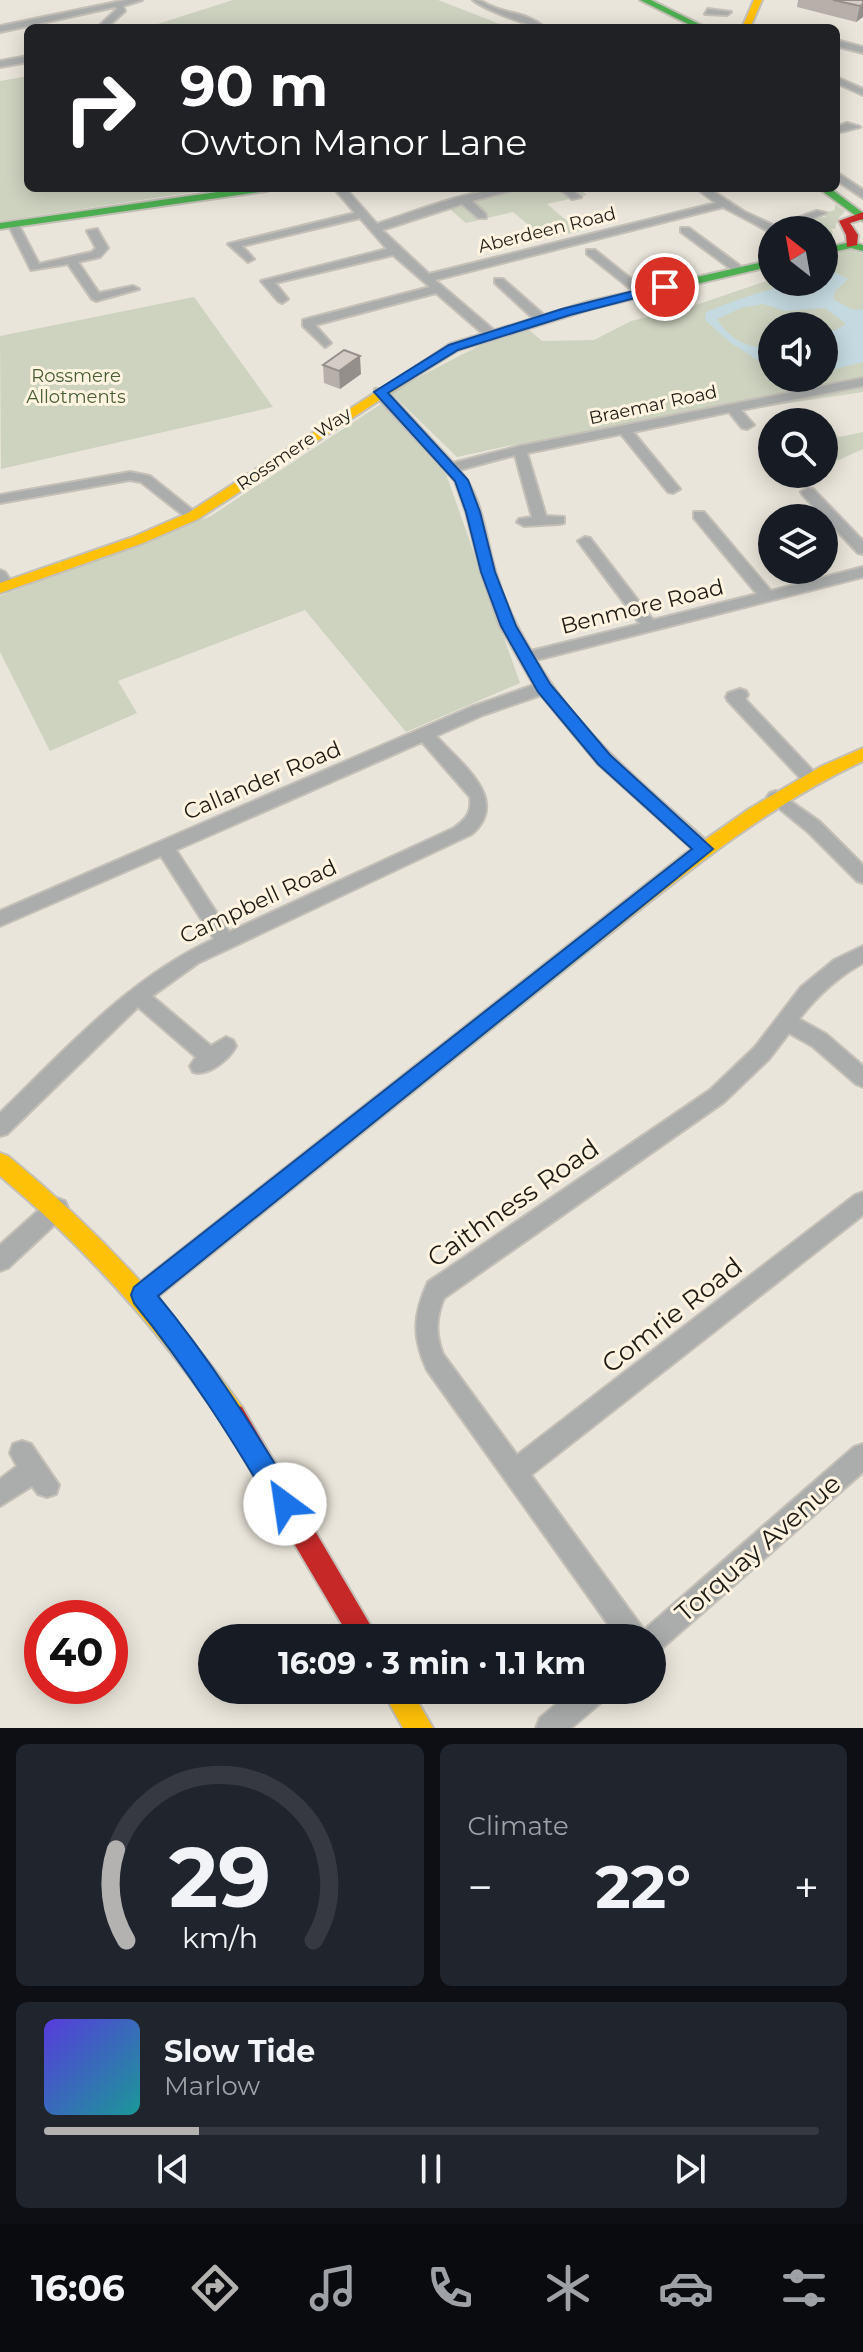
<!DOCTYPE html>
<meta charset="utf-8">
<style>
:root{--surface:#171b24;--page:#20242c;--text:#f1f3f6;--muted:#9ea1a6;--line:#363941;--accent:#b3b2b0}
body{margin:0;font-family:Montserrat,sans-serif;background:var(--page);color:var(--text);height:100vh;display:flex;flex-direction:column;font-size:30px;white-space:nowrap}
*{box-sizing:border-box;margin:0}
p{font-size:26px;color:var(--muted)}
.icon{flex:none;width:44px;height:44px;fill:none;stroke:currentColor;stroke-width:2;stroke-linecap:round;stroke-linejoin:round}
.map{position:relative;height:1728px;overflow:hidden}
.side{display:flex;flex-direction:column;gap:16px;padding:16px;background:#0d0f14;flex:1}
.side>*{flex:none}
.banner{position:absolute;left:24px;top:24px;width:816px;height:168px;border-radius:12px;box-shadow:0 4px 20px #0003;background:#202124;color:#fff;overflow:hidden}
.needle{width:52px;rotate:329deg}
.tools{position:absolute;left:758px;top:216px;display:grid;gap:16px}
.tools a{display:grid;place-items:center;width:80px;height:80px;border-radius:50%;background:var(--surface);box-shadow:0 4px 20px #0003;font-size:40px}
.speed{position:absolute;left:24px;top:1600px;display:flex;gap:16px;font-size:40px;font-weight:700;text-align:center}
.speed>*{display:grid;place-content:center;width:104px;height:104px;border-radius:50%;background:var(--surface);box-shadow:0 4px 20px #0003;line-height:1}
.speed .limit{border:12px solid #d22;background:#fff;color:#111}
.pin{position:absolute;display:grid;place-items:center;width:68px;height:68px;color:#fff;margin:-34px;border:4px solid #fff;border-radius:50%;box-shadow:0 2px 8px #0007}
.me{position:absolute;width:88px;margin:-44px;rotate:329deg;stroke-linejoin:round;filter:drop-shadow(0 0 6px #0008)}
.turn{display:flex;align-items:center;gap:28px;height:168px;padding:0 24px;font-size:36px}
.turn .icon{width:104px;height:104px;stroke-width:2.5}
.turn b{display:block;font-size:56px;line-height:68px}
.big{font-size:60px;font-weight:700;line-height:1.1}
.side .widget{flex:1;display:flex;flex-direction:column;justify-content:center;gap:12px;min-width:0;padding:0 28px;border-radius:12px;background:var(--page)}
.side .dial{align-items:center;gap:0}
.dial svg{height:208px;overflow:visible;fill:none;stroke:var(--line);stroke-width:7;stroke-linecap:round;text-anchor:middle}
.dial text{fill:var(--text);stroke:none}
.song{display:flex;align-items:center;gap:24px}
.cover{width:96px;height:96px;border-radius:12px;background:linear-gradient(135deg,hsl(250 70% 55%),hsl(180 70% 35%))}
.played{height:8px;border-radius:4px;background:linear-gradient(90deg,var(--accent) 20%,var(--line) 20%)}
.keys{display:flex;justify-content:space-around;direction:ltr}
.heat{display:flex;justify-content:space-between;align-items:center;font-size:44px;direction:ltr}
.side .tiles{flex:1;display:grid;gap:16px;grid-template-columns:1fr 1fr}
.widget:last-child{grid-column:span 2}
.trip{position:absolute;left:198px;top:1624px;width:468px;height:80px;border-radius:40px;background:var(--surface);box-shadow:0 4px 20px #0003;font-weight:700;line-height:80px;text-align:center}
.tab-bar{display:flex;height:128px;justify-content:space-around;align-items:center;background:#090b0e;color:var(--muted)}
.tab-bar .icon{width:56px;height:56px}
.tab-bar .current{color:var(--accent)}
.tab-bar b{font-size:36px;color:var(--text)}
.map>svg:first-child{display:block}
</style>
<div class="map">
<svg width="863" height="1728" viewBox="0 0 863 1728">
<rect width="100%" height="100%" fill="#eae5da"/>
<path fill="#cdd3bf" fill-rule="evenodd" d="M233 0H438L510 28H145Z
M28 76V188H222L0 221V81Z
M518 188H579L587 195 547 204 579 231 545 239 513 212 466 223 445 205Z
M835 204 845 211 837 220 835 229 831 228 833 232 829 243 824 245V230H783L814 218 826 217 823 213 835 210Z
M850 249 863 254V392L508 446 457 457 390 392 492 339 527 328 542 341 594 340 631 321 693 306 772 279V282H824V257ZM772 326H824V378H772Z
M194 297 273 407 1 469 0 336Z
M381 404 446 474 520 683 406 732 305 610 118 681 137 713 50 751 0 652V596L211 516Z
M824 423 839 437 863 432V449L830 464 824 457Z"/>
<path fill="#c4dae0" d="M824 273H836L848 279 835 291 833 299 851 309 863 310V362L824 372V332L836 330 846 324 825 308 785 311 763 304 741 308 717 319C728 338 749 350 772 347V369L731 343 705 320 706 312C745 297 782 282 824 282Z"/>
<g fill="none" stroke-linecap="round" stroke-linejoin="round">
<g stroke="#c4c0b8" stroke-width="4">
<path id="street" d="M126 0H142L123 6 125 11 106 28H97L117 9 115 7 0 32V26Z
M473 0C482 0 483 3 491 6 511 15 525 12 546 28 533 28 483 9 473 0Z
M708 9 731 12 727 15 705 14Z
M836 40 863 47V53L836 46Z
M28 56V62L0 67V61Z
M836 77 863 89V95L836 83Z
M847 123 860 127 836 133V127Z
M836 172 863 190V198L836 180Z
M334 188H345L377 224C423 209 472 188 521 188L472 201 486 214V218H478L462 204 382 230 429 274 716 203 696 188H708L743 211 775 226 817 211 826 213 784 230H772V233L723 207 435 280 496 332V338H488L436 293 315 325 331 343 325 347 303 326V320L430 287 393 255 275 283 288 299 282 303 278 301 261 281 387 249 360 218 242 246 254 259 248 262 228 244 355 213Z
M558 188H570L581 197 572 199Z
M9 222H17L39 264 92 252 96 248 87 231 97 229 108 248 100 257 78 262 99 293 133 286 139 289 96 301 92 299 68 264 31 270 8 224Z
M681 228H689L743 268V272H735L681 232Z
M587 250H595L645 290V294H637L587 254Z
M495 279H503L545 316V322H537L495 283Z
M863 378V386L741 410 754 425 747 429 742 428 729 412 633 432 680 489 673 493 668 492 621 434 527 453 546 516 564 517V523L559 524 524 526 517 522 519 519 532 517 515 455 459 470C483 496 485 538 495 570 503 599 516 626 531 651L640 624 578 541 585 537 590 538 653 620 757 594 694 518V512H704L771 591 863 567V577L536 660C579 734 647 788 710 844L713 849 710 854H698L598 764 541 695 483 715 436 736C460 763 511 799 472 834L198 963 152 996 211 1046 226 1037 233 1040 236 1046C230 1059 207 1077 193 1072L190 1066 196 1057 138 1007 7 1134 0 1136V1113C66 1049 129 978 214 939L161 856 0 926V911L471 707 534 685 500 626 481 572 466 512 455 481 375 395V389H385L453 463 520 446ZM422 742 470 797C472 813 466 819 454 828L229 932 176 850Z
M130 472 150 476 200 516 193 520 188 519 141 482 130 480 0 503V495Z
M808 488 813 489 863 541V554L858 553 803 495 801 492Z
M0 570 5 572 14 586 12 589 7 591 0 587Z
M740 689 746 691 748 695 745 699 815 773 818 777 815 781H803L728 701 726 697 728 693Z
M776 791 820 822 863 865V883L857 881 808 832 770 801 767 797 770 793Z
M863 946V963C837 977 817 996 799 1019L826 1034 863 1066V1087L856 1084 812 1046 789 1033 769 1059 724 1102 444 1298C436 1317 435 1334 443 1354L517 1455 855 1195 863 1192V1215L531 1475 644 1630 854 1447 863 1444V1472L661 1649 652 1653V1638H618L427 1370C412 1337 413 1315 428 1282L710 1090 755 1047 801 987 834 960Z
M57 1198 65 1201 68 1208 65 1215 8 1268 0 1271V1245L49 1201Z
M22 1441 31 1444 59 1485 56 1494 47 1497 38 1494 32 1486 0 1506V1479L17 1466 10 1453 13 1444Z
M573 1690H608L604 1700 571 1728H536L540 1718Z"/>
</g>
<g stroke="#c4c0b8" stroke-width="4">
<path id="fast" d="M640 0H651L707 28H696Z
M245 188H272L267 191 0 229V223Z
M818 188H830L863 213V221Z
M851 242 863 245V251L851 248 824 254V248Z
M772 260V266L594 308 458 350 424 371 414 368 450 344 587 302Z
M591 930 598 933 600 938 598 943 150 1303 142 1306 134 1303 131 1295 134 1287 584 933Z"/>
</g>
<g stroke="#c4c0b8" stroke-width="4">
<path id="slow" d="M754 0H762L750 28H742Z
M420 364 426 368 424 371 198 519 143 543 0 593V583L133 537 188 513Z
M863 748V761C765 807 682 876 598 943H584L582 938 584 933 682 856 749 809 820 767Z
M0 1153 8 1156C98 1230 174 1312 242 1407L245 1416 242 1425 233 1428 224 1425C160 1331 87 1249 0 1176Z
M382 1690H411L433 1728H403Z"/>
</g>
<g stroke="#c4c0b8" stroke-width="4">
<path id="jam" d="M863 212V219L850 223 858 235 857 245 847 247 846 235 839 221Z
M233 1404 242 1407 378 1638H350L224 1425 221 1416 224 1407Z"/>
</g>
<use href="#street" fill="#abacac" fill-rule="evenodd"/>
<use href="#fast" fill="#4caf50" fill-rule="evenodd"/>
<use href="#slow" fill="#ffc107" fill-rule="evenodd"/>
<use href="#jam" fill="#c62828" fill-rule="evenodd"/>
</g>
<path fill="#b7afaa" d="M798 0H863V17L856 22 797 7Z
M323 365 361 374 340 389 324 383Z"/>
<path fill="#958f8b" d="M863 4V17L856 22 860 6Z
M360 356 361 374 340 389 339 371Z"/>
<path fill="#d5ccc6" stroke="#958f8b" stroke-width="2" d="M833 0H863V4L860 6Z
M344 350 360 356 339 371 323 365Z"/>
<path fill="#1a73e8" stroke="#114b97" stroke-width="2" d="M665 283 671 287 670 289 570 315 458 350 388 393 468 480 480 512 495 572 516 626 550 684 610 755 713 849 158 1296C210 1359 252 1426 294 1495L297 1504 294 1513 285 1516 276 1513C232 1439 188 1369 134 1303L131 1295 134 1287 692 849 598 764 538 692 501 626 481 572 466 512 455 481 374 392 449 345 562 309Z"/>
<g text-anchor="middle" stroke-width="6" stroke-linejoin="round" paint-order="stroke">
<g font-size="18" fill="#211d16" stroke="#fef4e1">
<text transform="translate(547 230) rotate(-14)" y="6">Aberdeen Road</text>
<text transform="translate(653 405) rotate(-12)" y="6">Braemar Road</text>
<text transform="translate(294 449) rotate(-34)" y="6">Rossmere Way</text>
</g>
<g font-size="18" fill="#4a5f34" stroke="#fef4e1">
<text x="76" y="382">Rossmere<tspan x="76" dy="21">Allotments</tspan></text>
</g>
<g font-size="22" fill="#211d16" stroke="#fef4e1">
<text transform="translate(642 606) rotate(-14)" y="8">Benmore Road</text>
<text transform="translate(262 780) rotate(-23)" y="8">Callander Road</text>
<text transform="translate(258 901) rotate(-25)" y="8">Campbell Road</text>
</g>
<g font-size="26" fill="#211d16" stroke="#fef4e1">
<text transform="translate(513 1203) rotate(-35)" y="9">Caithness Road</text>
<text transform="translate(672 1315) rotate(-38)" y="9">Comrie Road</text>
<text transform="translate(758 1548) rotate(-41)" y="9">Torquay Avenue</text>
</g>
</g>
</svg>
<div class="tools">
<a><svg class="needle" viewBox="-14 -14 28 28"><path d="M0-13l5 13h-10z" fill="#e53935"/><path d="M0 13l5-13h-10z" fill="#9ea1a6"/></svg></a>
<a><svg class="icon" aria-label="sound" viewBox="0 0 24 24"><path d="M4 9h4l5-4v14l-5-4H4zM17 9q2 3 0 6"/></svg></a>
<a><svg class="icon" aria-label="search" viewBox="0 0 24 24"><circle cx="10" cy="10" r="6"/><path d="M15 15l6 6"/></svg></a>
<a><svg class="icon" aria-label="layers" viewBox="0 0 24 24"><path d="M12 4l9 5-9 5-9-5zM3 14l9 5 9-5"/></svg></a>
</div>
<div class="speed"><div class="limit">40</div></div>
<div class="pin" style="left:665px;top:287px;background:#d93025"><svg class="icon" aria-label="arrive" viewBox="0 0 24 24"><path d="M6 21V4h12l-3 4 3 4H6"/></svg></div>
<svg class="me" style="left:285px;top:1504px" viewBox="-20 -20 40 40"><circle r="19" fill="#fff"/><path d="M0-13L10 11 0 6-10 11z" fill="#1a73e8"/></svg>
<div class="trip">16:09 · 3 min · 1.1 km</div>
<div class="banner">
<div class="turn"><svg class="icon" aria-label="right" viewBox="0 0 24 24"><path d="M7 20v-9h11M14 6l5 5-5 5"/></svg><div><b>90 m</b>Owton Manor Lane</div></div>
</div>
</div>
<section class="side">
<div class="tiles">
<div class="widget dial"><svg viewBox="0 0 100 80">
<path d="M14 69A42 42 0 1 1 86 69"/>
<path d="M14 69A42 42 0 0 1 10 34" stroke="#b3b2b0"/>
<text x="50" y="56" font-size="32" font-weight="700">29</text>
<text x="50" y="72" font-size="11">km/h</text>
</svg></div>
<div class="widget"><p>Climate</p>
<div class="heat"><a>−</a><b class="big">22°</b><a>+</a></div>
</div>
<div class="widget">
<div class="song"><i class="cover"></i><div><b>Slow Tide</b><p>Marlow</p></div></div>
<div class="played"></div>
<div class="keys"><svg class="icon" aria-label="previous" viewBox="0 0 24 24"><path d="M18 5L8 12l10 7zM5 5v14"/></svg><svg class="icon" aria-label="pause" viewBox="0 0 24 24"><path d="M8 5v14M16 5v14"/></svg><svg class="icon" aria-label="next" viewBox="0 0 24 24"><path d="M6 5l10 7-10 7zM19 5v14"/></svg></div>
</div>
</div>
</section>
<nav class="tab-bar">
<b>16:06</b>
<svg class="icon current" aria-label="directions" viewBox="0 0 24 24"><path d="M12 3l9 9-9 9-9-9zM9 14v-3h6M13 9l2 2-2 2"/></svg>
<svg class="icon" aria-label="music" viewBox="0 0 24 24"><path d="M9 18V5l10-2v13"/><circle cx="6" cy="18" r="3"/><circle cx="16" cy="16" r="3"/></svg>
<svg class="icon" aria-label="phone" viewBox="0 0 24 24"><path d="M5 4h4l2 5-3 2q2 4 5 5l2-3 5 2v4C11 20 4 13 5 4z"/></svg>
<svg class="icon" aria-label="climate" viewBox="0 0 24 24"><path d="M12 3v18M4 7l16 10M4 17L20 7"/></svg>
<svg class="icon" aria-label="car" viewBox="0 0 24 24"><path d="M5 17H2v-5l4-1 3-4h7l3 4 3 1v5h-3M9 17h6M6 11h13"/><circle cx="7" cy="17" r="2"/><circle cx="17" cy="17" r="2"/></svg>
<svg class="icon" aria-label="filters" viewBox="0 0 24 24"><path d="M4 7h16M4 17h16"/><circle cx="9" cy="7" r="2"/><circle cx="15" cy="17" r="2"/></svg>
</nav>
